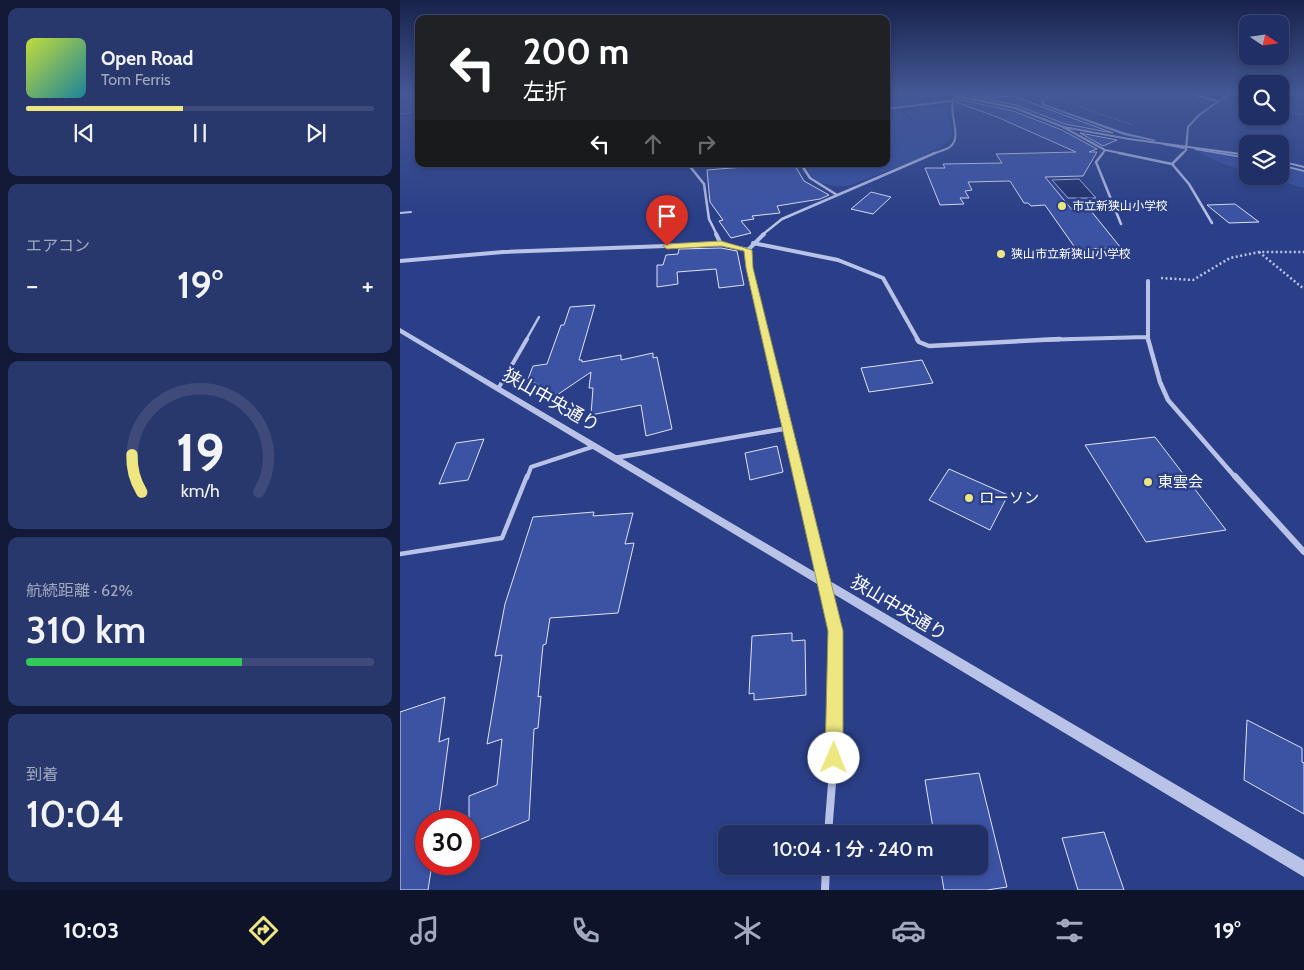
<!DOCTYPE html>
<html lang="ja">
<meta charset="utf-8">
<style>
:root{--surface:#202f66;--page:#28376c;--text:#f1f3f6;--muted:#a2a9bf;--line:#3d4a7a;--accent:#eee781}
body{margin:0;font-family:Cabin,"Noto Sans JP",sans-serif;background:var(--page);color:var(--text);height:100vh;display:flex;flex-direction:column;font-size:19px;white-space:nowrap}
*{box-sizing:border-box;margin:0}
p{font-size:16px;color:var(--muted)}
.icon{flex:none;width:28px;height:28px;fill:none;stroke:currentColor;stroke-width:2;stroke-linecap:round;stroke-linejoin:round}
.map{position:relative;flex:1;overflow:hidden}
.side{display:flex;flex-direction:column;gap:8px;padding:8px;background:#121a38;width:400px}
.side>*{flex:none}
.guide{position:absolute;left:15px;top:15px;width:475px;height:152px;border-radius:10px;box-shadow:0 2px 8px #0003,0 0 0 1px var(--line);background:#202124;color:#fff;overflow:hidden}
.needle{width:32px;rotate:103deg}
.controls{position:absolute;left:839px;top:15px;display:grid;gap:10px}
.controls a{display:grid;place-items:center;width:50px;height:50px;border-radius:10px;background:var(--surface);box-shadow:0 2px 8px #0003,0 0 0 1px var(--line);font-size:25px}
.speed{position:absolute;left:15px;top:810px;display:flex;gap:10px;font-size:25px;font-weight:700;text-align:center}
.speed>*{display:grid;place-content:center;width:65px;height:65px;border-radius:50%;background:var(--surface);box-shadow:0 2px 8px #0003,0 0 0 1px var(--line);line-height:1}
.speed .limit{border:8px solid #d22;background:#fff;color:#111}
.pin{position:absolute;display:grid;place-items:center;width:42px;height:42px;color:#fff;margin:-51px -21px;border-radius:50% 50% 50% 0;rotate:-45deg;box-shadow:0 0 5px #0007}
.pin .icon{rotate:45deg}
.me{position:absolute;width:55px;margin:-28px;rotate:1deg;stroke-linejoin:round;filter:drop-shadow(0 0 4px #0008)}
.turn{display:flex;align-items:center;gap:18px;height:105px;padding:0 25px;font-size:22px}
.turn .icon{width:65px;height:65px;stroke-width:2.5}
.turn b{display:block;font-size:35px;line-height:42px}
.lanes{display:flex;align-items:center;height:48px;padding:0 25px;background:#0003;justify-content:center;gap:25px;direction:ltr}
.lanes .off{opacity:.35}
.big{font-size:38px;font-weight:600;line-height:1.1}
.side .card{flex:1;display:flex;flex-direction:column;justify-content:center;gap:8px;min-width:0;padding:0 18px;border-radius:10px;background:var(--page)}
.side .dial{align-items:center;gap:0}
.dial svg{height:130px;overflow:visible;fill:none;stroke:var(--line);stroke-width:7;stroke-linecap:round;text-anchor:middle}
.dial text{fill:var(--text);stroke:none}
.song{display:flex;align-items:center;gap:15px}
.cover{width:60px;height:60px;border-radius:8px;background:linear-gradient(135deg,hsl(70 70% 55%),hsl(190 70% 35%))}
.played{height:5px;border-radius:2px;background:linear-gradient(90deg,var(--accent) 45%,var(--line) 45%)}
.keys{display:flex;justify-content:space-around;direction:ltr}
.heat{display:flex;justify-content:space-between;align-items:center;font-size:28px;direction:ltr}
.charge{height:8px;border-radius:4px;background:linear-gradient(90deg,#34c759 62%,var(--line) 0)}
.trip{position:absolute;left:318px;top:825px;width:270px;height:50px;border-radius:10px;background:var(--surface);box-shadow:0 2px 8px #0003,0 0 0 1px var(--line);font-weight:600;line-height:50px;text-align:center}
.dock{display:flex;height:80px;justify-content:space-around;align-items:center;background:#0d1329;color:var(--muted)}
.dock .icon{width:35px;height:35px}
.dock .selected{color:var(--accent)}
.dock b{font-size:22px;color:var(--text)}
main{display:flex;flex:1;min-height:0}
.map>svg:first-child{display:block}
</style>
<main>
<section class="side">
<div class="card">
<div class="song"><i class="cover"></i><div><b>Open Road</b><p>Tom Ferris</p></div></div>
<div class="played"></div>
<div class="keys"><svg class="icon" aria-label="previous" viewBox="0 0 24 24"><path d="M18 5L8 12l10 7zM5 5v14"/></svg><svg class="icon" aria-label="pause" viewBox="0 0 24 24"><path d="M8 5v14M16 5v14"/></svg><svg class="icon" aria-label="next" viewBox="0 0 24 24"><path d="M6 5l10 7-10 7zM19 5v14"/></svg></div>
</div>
<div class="card"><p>エアコン</p>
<div class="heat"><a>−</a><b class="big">19°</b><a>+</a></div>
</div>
<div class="card dial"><svg viewBox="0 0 100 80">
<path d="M14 69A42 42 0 1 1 86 69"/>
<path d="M14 69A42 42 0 0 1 8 46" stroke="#eee781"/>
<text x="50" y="56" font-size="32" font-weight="700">19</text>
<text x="50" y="72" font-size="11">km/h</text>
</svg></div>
<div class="card"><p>航続距離 · 62%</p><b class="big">310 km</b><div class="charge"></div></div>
<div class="card"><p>到着</p><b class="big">10:04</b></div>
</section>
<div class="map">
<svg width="904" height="890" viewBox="0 0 904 890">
<rect width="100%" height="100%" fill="#2b3f88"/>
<path fill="#364e9f" d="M486 92H536L540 95C533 97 523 97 515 99L525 105 486 108Z
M546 106C547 117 553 127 552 137 529 159 480 173 451 185 439 188 424 186 414 178 410 175 407 168 405 164H486V110L498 109 513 122 514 120 503 111 526 107Z
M795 151 847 158V172L824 164Z
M880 166 904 172V188L862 176H880Z"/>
<path fill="#1f2e69" stroke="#aebce8" d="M679 179 696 198H668L652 180Z"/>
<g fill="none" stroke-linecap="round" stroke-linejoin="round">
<path fill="#aebce8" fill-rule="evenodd" d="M655 92H657L643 101 644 104 726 133 756 140 754 141 724 135 642 105 641 100Z
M764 143 784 147 786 148 784 149 763 145Z
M794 148 848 157V159L795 150Z
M880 164 904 170V172L880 166Z"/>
</g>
<path fill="#3c53a4" stroke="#dce2f7" d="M552 92H594L581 98Z
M613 96 713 133 665 124 616 105 590 100 597 97Z
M557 99 613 111 662 130 697 149 689 152H697L683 176 645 177 673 211H691L721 248 676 249 645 205 631 206 628 203H624L610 181 568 182 572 190 565 191 569 198H560L564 204 540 205 525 168H545L543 164 602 163 596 154 676 152 597 117 556 102Z
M680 133 717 140 703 146Z
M381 164H394L404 181 429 195 420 199 377 206 380 213 352 216 354 219 341 221 351 233 331 238 319 221 323 220 310 202 307 170Z
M471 192 491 197 473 214 451 209Z
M835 204 859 222 829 223 807 205Z
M321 248 337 251 344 285 319 288 316 269 277 272 278 284 257 287V265H263L266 255 278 254 279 249Z
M195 305 179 360H182V362L221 355V360L253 353V358L257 357 272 429 246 436 241 405 191 415 193 388H189L191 372 157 395 128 379 133 366 147 364 161 325H164L170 307Z
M522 360 533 383 469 392 461 368Z
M755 437 826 530 746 542 685 445Z
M84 439 68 480 39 484 56 443Z
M377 446 383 472 350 480 345 453Z
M549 469 608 495 590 530 529 500Z
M194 512 193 516 233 513 225 544 234 543 218 613 150 618 146 644 143 645 138 697 141 696 138 728 134 729 129 820 69 844V796L97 785 102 739 87 744 102 655 95 656 105 604 133 517Z
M392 633V641L405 640 406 695 354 700V693L349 694 352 636Z
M45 697 39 742 49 738 38 821H26V864H32L28 890H0V712Z
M847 720 902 748V762L904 763V814L844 780Z
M579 773 607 887 587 890H544L540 866H579V834H534L525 780Z
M704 832 724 890H678L662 838Z"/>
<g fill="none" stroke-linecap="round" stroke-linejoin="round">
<path stroke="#b9c3e8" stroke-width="1" stroke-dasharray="1 2" stroke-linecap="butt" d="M643 94 659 97 688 110 733 125
M839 101 848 103
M880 111 904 115
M0 114 19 111"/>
<path stroke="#b9c3e8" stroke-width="2.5" stroke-dasharray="2 2.5" stroke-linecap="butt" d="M859 252 904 289
M761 278 793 280 830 258 859 252H904"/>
<path stroke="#b9c3e8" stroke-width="2" d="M0 213 11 212"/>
<path stroke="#b9c3e8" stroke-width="2.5" d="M126 340 139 317"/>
<path stroke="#b9c3e8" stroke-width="4" d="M98 389 127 339
M127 478 131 467 195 446"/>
<path stroke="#b9c3e8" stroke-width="4.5" d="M0 554 102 538 127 476"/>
<path stroke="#b9c3e8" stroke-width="2" d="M783 92 818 101
M581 101 596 94 630 92
M486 109 551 101
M663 127 705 150 725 154
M532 154C537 152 547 150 551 146 563 135 546 111 555 96
M702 154 705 150
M782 154 786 150 788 127 799 115 832 92"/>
<path stroke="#b9c3e8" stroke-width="2.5" d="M703 153 696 162 721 224
M719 153 772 164
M783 153 772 164 789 184 812 223
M288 164 304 184 309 219 317 235
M401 164 410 178 437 195
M362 235 382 219 535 153"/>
<path stroke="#b9c3e8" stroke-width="4" d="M316 234 321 244 348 250
M364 234 348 250 349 268 367 340
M353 243 438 260 483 278 518 340
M0 261 103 252 321 244
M637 340 747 337
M748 340V281"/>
<path stroke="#b9c3e8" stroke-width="4.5" d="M366 339 400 478
M517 339 519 342 529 346 660 339
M748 339 760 382 768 400 836 478
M214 458 389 428"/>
<path stroke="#b9c3e8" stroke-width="6" d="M400 476 436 631V657
M835 476 904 552"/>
<path stroke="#b9c3e8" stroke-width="8" d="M428 834 434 758 436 655
M425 890 426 866"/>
<path fill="#b9c3e8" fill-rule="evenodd" d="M544 92 616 107 664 126 729 138 848 154V156L729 140 663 128 614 109 555 97Z
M880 160 904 166V168L880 162Z
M0 328 904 860V877L0 333Z"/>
</g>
<linearGradient id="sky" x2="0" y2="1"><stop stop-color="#18234b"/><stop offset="0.43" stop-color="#445896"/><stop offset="1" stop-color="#445896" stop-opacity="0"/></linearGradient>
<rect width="904" height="216" fill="url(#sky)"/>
<path fill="#eee781" stroke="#9b9654" d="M321 241 352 250 353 268 443 631V758L440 764 434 767 427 764 425 758 428 631 346 268 344 251 321 246 267 249 263 246 267 244Z"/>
<g fill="#eee781" stroke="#2b3f88" stroke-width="2">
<circle cx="662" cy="206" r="5"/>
<circle cx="601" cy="254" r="5"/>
<circle cx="748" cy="482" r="5"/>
<circle cx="569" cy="498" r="5"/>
</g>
<g text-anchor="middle" stroke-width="5" stroke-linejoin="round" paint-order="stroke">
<g font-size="12" fill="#fff" stroke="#2b3f88" text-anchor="start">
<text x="672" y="210">市立新狭山小学校</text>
<text x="611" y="258">狭山市立新狭山小学校</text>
</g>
<g font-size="15" fill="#fff" stroke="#2b3f88" text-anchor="start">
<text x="758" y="487">東雲会</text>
<text x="579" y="503">ローソン</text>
</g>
<g font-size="18" fill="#fff" stroke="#2b3f88">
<text transform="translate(151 400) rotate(30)" y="6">狭山中央通り</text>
<text transform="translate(499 608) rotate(31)" y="6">狭山中央通り</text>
</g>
</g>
</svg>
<div class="controls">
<a><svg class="needle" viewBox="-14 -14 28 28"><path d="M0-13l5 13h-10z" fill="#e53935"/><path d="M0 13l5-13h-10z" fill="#a2a9bf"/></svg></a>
<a><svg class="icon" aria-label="search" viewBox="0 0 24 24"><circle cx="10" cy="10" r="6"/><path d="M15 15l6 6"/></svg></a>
<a><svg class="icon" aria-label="layers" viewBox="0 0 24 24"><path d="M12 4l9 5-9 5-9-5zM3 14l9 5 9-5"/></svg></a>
</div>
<div class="speed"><div class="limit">30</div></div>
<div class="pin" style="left:267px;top:246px;background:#d93025"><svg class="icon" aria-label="arrive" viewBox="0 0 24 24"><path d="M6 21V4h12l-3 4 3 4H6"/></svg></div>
<svg class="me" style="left:434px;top:758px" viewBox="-20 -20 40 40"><circle r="19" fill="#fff"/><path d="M0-13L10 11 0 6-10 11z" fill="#eee781"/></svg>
<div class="trip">10:04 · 1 分 · 240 m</div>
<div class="guide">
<div class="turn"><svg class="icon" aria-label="left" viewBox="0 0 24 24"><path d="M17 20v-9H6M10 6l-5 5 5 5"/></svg><div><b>200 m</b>左折</div></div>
<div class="lanes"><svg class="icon" aria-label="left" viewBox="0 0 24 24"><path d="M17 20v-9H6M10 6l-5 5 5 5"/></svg><svg class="icon off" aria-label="ahead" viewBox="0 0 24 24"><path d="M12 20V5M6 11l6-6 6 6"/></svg><svg class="icon off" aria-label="right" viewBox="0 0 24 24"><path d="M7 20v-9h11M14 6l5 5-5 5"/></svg></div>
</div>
</div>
</main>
<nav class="dock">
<b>10:03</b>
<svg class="icon selected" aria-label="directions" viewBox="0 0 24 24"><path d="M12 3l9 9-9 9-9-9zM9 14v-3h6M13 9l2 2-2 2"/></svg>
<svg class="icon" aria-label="music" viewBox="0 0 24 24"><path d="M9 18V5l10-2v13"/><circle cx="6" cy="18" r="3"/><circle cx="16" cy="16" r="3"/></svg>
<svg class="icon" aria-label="phone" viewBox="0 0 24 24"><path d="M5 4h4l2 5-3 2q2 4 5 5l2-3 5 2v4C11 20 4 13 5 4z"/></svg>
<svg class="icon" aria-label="climate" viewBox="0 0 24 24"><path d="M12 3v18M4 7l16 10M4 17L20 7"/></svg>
<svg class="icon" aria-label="car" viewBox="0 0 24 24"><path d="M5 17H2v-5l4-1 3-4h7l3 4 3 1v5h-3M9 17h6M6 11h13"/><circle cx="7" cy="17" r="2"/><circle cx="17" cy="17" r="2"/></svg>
<svg class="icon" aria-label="filters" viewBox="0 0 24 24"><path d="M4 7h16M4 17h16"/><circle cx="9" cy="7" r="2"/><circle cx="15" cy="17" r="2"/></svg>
<b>19°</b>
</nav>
